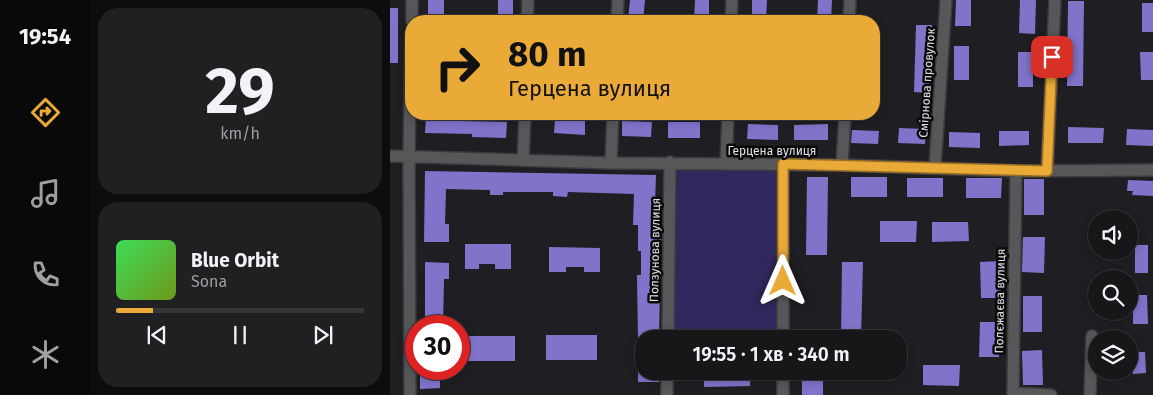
<!DOCTYPE html>
<html lang="uk">
<meta charset="utf-8">
<style>
:root{--surface:#17171a;--page:#202023;--text:#f1f3f6;--muted:#9e9fa2;--line:#363639;--accent:#eaaa38}
body{margin:0;font-family:"Fira Sans",sans-serif;background:var(--page);color:var(--text);height:100vh;display:flex;flex-direction:column;font-size:19px;white-space:nowrap}
*{box-sizing:border-box;margin:0}
p{font-size:16px;color:var(--muted)}
.icon{flex:none;width:28px;height:28px;fill:none;stroke:currentColor;stroke-width:2;stroke-linecap:round;stroke-linejoin:round}
.map{position:relative;flex:1;overflow:hidden}
.drawer{display:flex;flex-direction:column;gap:8px;padding:8px;background:#0d0d0e;width:300px}
.drawer>*{flex:none}
.banner{position:absolute;left:15px;top:15px;width:475px;height:105px;border-radius:20px;box-shadow:0 2px 8px #0003,0 0 0 1px var(--line);background:#eaaa38;color:#111;overflow:hidden}
.fabs{position:absolute;left:698px;top:210px;display:grid;gap:10px}
.fabs a{display:grid;place-items:center;width:50px;height:50px;border-radius:50%;background:var(--surface);box-shadow:0 2px 8px #0003,0 0 0 1px var(--line);font-size:25px}
.speed{position:absolute;left:15px;top:315px;display:flex;gap:10px;font-size:25px;font-weight:700;text-align:center}
.speed>*{display:grid;place-content:center;width:65px;height:65px;border-radius:50%;background:var(--surface);box-shadow:0 2px 8px #0003,0 0 0 1px var(--line);line-height:1}
.speed .limit{border:8px solid #d22;background:#fff;color:#111}
.pin{position:absolute;display:grid;place-items:center;width:42px;height:42px;color:#fff;margin:-21px;border-radius:10px;box-shadow:0 2px 8px #0006}
.me{position:absolute;width:55px;margin:-28px;rotate:0deg;stroke-linejoin:round;filter:drop-shadow(0 0 4px #0008)}
.turn{display:flex;align-items:center;gap:18px;height:105px;padding:0 20px;font-size:22px}
.turn .icon{width:65px;height:65px;stroke-width:2.5}
.turn b{display:block;font-size:35px;line-height:42px}
.drawer .card{flex:1;display:flex;flex-direction:column;justify-content:center;gap:8px;min-width:0;padding:0 18px;border-radius:20px;background:var(--page)}
.drawer .dial{align-items:center;gap:0}
.dial b{font-size:65px;line-height:1}
.song{display:flex;align-items:center;gap:15px}
.cover{width:60px;height:60px;border-radius:8px;background:linear-gradient(135deg,hsl(130 70% 55%),hsl(80 70% 35%))}
.played{height:5px;border-radius:2px;background:linear-gradient(90deg,var(--accent) 15%,var(--line) 15%)}
.keys{display:flex;justify-content:space-around;direction:ltr}
.trip{position:absolute;left:245px;top:330px;width:272px;height:50px;border-radius:20px;background:var(--surface);box-shadow:0 2px 8px #0003,0 0 0 1px var(--line);font-weight:600;line-height:50px;text-align:center}
main{display:flex;flex:1;min-height:0}
.tabs{display:flex;flex-direction:column;width:90px;justify-content:space-around;align-items:center;background:#09090a;color:var(--muted)}
.tabs .icon{width:35px;height:35px}
.tabs .active{color:var(--accent)}
.tabs b{font-size:22px;color:var(--text)}
.map>svg:first-child{display:block}
</style>
<main>
<nav class="tabs">
<b>19:54</b>
<svg class="icon active" aria-label="directions" viewBox="0 0 24 24"><path d="M12 3l9 9-9 9-9-9zM9 14v-3h6M13 9l2 2-2 2"/></svg>
<svg class="icon" aria-label="music" viewBox="0 0 24 24"><path d="M9 18V5l10-2v13"/><circle cx="6" cy="18" r="3"/><circle cx="16" cy="16" r="3"/></svg>
<svg class="icon" aria-label="phone" viewBox="0 0 24 24"><path d="M5 4h4l2 5-3 2q2 4 5 5l2-3 5 2v4C11 20 4 13 5 4z"/></svg>
<svg class="icon" aria-label="climate" viewBox="0 0 24 24"><path d="M12 3v18M4 7l16 10M4 17L20 7"/></svg>
</nav>
<section class="drawer">
<div class="card dial"><b>29</b><p>km/h</p></div>
<div class="card">
<div class="song"><i class="cover"></i><div><b>Blue Orbit</b><p>Sona</p></div></div>
<div class="played"></div>
<div class="keys"><svg class="icon" aria-label="previous" viewBox="0 0 24 24"><path d="M18 5L8 12l10 7zM5 5v14"/></svg><svg class="icon" aria-label="pause" viewBox="0 0 24 24"><path d="M8 5v14M16 5v14"/></svg><svg class="icon" aria-label="next" viewBox="0 0 24 24"><path d="M6 5l10 7-10 7zM19 5v14"/></svg></div>
</div>
</section>
<div class="map">
<svg width="763" height="395" viewBox="0 0 763 395">
<rect width="100%" height="100%" fill="#1f1f23"/>
<path fill="#31285e" d="M280 162 393 164V339H278Z"/>
<path fill="#7f74c9" d="M38 0H54V21H38Z
M108 0H123V21H108Z
M240 0H255L253 21H238Z
M305 0H319V21H304Z
M362 0H377L376 21H362Z
M428 0H442L441 21H427Z
M566 0H581V26H565Z
M630 0H646L645 34 629 33Z
M678 1H694L693 86H677Z
M752 3H763V32H752Z
M0 8H8V63H0Z
M526 25H542L539 93 524 92Z
M564 46H579V80H564Z
M628 52H643V87H628Z
M750 52H763V80H751Z
M36 117 71 118 70 121 117 122 116 138 82 137V134L35 133Z
M165 119 195 120V135L164 133Z
M232 121 262 122 261 137 232 136Z
M278 122H310V138H278Z
M358 124 388 125V140L357 139Z
M438 124V140H404V125Z
M678 127 714 128 713 143H678Z
M509 128 536 129 535 144 508 143Z
M737 129 763 130V146L736 145Z
M462 130 489 131 488 144 461 143Z
M609 131H639V145L609 146Z
M559 132 590 133V148L559 147Z
M35 171 266 175 264 236H271L269 339H248L247 275H251V251H248V225H243L244 194 178 192 177 197 163 196V192H113V195H100V190L56 189 55 224H59V242H34Z
M417 177H438L437 255H416Z
M461 177H497V197H461Z
M517 178H553V197H517Z
M576 178H612L611 198H576Z
M634 179H654V215H634Z
M738 180 763 181V196L742 195 743 191H737Z
M490 221H527L526 242H490Z
M542 222H578L579 241 542 242Z
M633 237H655L654 273 632 272Z
M75 244H121V269H105V264H89V269H75Z
M745 245H758V273H745Z
M159 247 210 248V272H194V267H176V272H159Z
M610 261 611 298H591L590 262Z
M35 262 59 263V279H54L53 326H35Z
M452 262H473L471 339H451Z
M743 295H757L758 324H743Z
M633 296H652V332H633Z
M590 322H610L609 357H589Z
M156 335H207V360H156Z
M74 336H125V361H74Z
M652 350 653 385H633L632 351Z
M742 352H755L756 373 743 374Z
M533 365H570L569 386 533 385Z
M30 369H50V388L30 389Z
M248 371H269V382H248Z
M314 371H360V386L314 387Z
M412 371H433V395H412Z"/>
<g fill="none" stroke-linecap="round" stroke-linejoin="round">
<g stroke="#3a3a3e" stroke-width="14">
<path id="minor" d="M22 21V0
M137 21 138 0
M227 21 228 0
M341 21 342 0
M459 21 460 0
M0 156 221 163 452 165 626 171 763 170
M133 160 135 114
M221 163 223 114
M336 164 338 114
M452 165 455 114
M545 167 556 0
M626 171 623 393 661 395
M657 171 665 0
M278 339 280 162
M393 339V164
M20 395 19 157 21 38
M277 395V371
M393 395V371
M700 395 702 336"/>
</g>
<use href="#minor" stroke="#575759" stroke-width="11"/>
</g>
<g fill="none" stroke-linecap="round" stroke-linejoin="round">
<g stroke="#986e24" stroke-width="12">
<path id="route" d="M393 281V164L657 171 662 57"/>
</g>
<use href="#route" stroke="#eaaa38" stroke-width="9"/>
</g>
<g text-anchor="middle" stroke-width="5" stroke-linejoin="round" paint-order="stroke">
<g font-size="12" fill="#e0e0e2" stroke="#09090b">
<text transform="translate(537 83) rotate(-86)" y="4">Смірнова провулок</text>
<text x="382" y="155">Герцена вулиця</text>
<text transform="translate(265 250) rotate(-89)" y="4">Ползунова вулиця</text>
<text transform="translate(610 301) rotate(-89)" y="4">Полєжаєва вулиця</text>
</g>
</g>
</svg>
<div class="fabs">
<a><svg class="icon" aria-label="sound" viewBox="0 0 24 24"><path d="M4 9h4l5-4v14l-5-4H4zM17 9q2 3 0 6"/></svg></a>
<a><svg class="icon" aria-label="search" viewBox="0 0 24 24"><circle cx="10" cy="10" r="6"/><path d="M15 15l6 6"/></svg></a>
<a><svg class="icon" aria-label="layers" viewBox="0 0 24 24"><path d="M12 4l9 5-9 5-9-5zM3 14l9 5 9-5"/></svg></a>
</div>
<div class="speed"><div class="limit">30</div></div>
<div class="pin" style="left:662px;top:57px;background:#d93025"><svg class="icon" aria-label="arrive" viewBox="0 0 24 24"><path d="M6 21V4h12l-3 4 3 4H6"/></svg></div>
<svg class="me" style="left:393px;top:281px" viewBox="-20 -20 40 40"><path d="M0-17L14 15 0 8-14 15z" fill="#eaaa38" stroke="#fff" stroke-width="4"/></svg>
<div class="trip">19:55 · 1 хв · 340 m</div>
<div class="banner">
<div class="turn"><svg class="icon" aria-label="right" viewBox="0 0 24 24"><path d="M7 20v-9h11M14 6l5 5-5 5"/></svg><div><b>80 m</b>Герцена вулиця</div></div>
</div>
</div>
</main>
